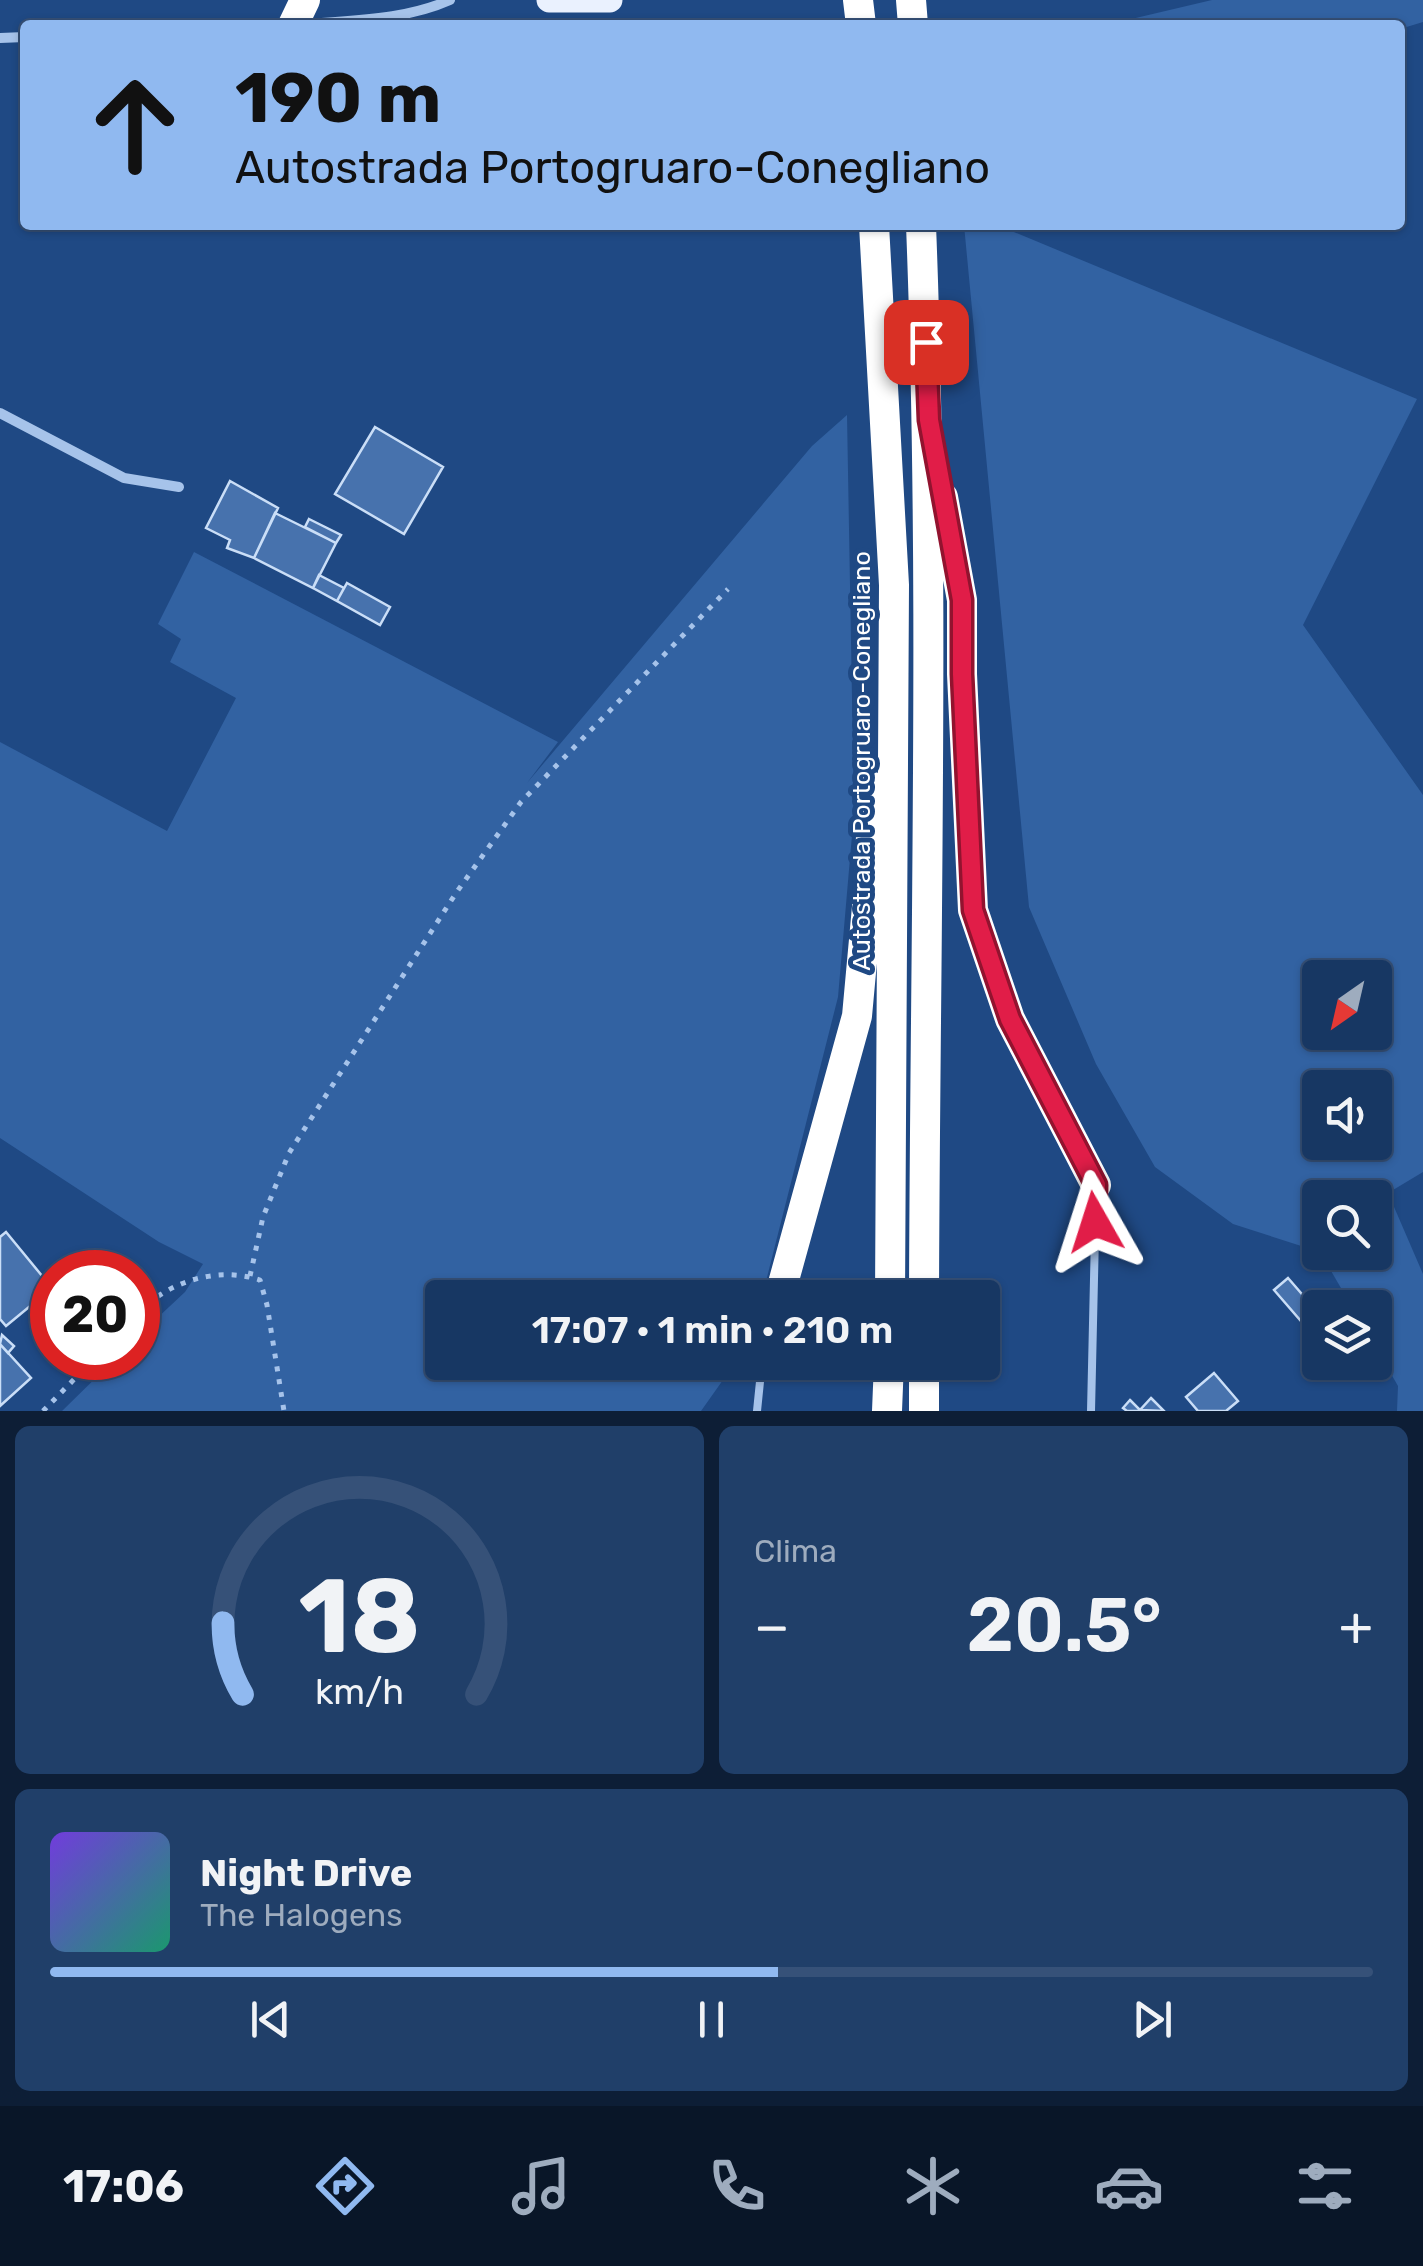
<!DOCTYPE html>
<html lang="it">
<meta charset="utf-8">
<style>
:root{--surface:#173763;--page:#203f69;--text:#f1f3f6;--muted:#9eacbe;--line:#365178;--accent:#90b9f0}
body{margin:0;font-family:Rubik,sans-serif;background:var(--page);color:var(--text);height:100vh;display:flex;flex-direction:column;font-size:38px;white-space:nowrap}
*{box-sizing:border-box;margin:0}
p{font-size:32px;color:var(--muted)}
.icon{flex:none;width:55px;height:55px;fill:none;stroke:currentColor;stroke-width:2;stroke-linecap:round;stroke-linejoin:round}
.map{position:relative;height:1411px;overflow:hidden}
.panel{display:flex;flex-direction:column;gap:15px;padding:15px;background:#0d1e36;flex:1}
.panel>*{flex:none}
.banner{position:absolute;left:20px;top:20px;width:1385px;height:210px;border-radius:10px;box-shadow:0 2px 8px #0004,0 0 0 2px var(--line);background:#90b9f0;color:#111;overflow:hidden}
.needle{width:65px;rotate:214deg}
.tools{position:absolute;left:1302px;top:960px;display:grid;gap:20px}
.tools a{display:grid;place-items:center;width:90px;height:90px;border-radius:10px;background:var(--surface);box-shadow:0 2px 8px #0004,0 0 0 2px var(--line);font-size:50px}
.speed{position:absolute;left:30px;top:1250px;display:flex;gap:20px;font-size:50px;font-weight:700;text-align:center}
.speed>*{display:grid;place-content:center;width:130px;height:130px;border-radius:50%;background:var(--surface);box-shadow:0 2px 8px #0004,0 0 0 2px var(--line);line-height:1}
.speed .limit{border:15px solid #d22;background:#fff;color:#111}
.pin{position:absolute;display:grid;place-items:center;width:85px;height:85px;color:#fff;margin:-42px;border-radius:20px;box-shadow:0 5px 15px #0006}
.me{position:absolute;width:110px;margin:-55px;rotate:354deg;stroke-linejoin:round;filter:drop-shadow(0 0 8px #0008)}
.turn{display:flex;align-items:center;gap:35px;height:210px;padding:0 50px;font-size:45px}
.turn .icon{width:130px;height:130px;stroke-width:2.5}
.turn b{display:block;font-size:70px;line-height:85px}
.big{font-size:75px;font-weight:600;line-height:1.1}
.panel .card{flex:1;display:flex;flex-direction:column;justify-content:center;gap:15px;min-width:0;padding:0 35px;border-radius:15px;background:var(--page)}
.panel .dial{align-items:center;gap:0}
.dial svg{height:260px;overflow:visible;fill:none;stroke:var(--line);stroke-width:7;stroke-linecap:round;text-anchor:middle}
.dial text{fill:var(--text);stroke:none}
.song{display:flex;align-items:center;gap:30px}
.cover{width:120px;height:120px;border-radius:15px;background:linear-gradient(135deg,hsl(260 70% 55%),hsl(160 70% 35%))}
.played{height:10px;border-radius:5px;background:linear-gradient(90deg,var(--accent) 55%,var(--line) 55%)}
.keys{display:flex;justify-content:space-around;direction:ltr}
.heat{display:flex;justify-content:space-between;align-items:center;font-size:55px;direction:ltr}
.panel .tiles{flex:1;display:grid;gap:15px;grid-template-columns:1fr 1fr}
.card:last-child{grid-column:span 2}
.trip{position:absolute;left:425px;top:1280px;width:575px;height:100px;border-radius:10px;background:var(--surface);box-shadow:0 2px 8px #0004,0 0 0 2px var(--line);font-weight:600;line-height:100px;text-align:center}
.tabs{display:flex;height:160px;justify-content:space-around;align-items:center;background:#091628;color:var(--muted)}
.tabs .icon{width:70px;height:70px}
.tabs .selected{color:var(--accent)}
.tabs b{font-size:45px;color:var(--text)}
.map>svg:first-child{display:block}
</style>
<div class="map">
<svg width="1423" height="1411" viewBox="0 0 1423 1411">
<rect width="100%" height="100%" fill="#1f4984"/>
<path fill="#3262a2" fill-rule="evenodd" d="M1212 0H1423V22L1400 29V25H1106Z
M964 225H997L1417 399 1303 625 1423 795V1172L1388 1193 1423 1274V1411H1397L1398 1386 1375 1346V1308L1352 1307 1320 1252H1375V1198H1320V1252L1233 1224 1155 1167 1096 1064 1029 907ZM1320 978H1375V1032H1320ZM1320 1088H1375V1142H1320Z
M847 415 854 812 838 997 762 1297 442 1298V1362L735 1363 701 1411H62L116 1358H138V1336L185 1292 203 1264 159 1242 0 1138V742L167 831 236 698 170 662 181 639 158 624 194 552 558 742 527 783 812 446Z"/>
<path fill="#4772ad" stroke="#cadef7" stroke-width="2.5" d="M375 427 443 467 404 534 335 494Z
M230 481 278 508 254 558 227 548 230 540 206 528Z
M275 513 336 543 313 588 254 558Z
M309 519 341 535 336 543 305 527Z
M319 575 344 588 337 601 313 588Z
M347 583 390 607 380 625 337 601Z
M6 1232 52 1288 6 1326 0 1319V1237Z
M1288 1278 1320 1315V1323L1316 1326 1314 1323 1307 1328 1274 1290Z
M2 1335 14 1346 8 1353 0 1344Z
M0 1344 31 1378 0 1406Z
M1214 1373 1238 1401 1226 1411H1198L1186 1397Z
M1151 1398 1164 1411 1140 1410Z
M1130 1400 1141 1411H1127L1123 1408Z"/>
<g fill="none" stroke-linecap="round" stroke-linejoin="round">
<path stroke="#a6c3ea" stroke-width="5" stroke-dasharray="5 8" stroke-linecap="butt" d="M250 1276 263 1217 289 1153 456 893 521 802 728 589
M138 1313C169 1281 218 1266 260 1280L267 1305 284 1411
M43 1411 95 1358"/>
<path stroke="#a6c3ea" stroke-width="8" d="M757 1411 762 1362
M1091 1411 1096 1191"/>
<path stroke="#a6c3ea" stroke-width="10" d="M299 25C349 20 403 21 450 0
M0 38 25 37
M0 413 124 478 179 487"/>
<path stroke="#eaf1fe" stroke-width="25" d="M549 0H610"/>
<path stroke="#fff" stroke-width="30" d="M858 0 861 25
M911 0 913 25
M293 25 305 0
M874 225 894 585 890 1298
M921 225C935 582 925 940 924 1298
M943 497 962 600V674L973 910 1010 1019 1096 1185
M779 1298 857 1016 869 885 873 787
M887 1411 889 1362
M924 1411V1362"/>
</g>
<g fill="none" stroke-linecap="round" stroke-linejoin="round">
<g stroke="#92132f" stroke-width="25">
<path id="route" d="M926 342 929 420 962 600V674L973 910 1010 1019 1096 1185 1095 1222"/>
</g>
<use href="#route" stroke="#e11d48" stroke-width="18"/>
</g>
<g text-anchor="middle" stroke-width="10" stroke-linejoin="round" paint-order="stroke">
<g font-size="25" fill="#fff" stroke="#1f4984">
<text transform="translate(861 761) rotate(-90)" y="9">Autostrada Portogruaro-Conegliano</text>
</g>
</g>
</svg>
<div class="tools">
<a><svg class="needle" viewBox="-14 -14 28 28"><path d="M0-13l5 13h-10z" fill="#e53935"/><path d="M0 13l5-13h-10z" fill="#9eacbe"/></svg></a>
<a><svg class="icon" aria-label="sound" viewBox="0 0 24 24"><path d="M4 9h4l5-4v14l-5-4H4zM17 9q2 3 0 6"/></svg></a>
<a><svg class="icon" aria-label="search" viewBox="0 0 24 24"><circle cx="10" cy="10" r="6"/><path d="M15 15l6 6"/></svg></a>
<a><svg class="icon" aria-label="layers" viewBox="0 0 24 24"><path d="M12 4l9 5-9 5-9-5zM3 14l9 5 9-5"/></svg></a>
</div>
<div class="speed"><div class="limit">20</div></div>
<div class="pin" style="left:926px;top:342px;background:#d93025"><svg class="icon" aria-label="arrive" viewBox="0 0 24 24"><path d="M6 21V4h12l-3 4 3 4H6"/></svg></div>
<svg class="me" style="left:1095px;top:1222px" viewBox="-20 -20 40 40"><path d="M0-17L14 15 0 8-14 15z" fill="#e11d48" stroke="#fff" stroke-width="4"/></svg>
<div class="trip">17:07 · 1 min · 210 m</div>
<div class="banner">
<div class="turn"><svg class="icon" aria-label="ahead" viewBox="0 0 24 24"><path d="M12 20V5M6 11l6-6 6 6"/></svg><div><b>190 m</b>Autostrada Portogruaro-Conegliano</div></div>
</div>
</div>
<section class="panel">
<div class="tiles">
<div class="card dial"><svg viewBox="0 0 100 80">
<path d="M14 69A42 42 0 1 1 86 69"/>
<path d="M14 69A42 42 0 0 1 8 47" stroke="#90b9f0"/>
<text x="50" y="56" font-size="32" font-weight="700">18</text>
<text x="50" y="72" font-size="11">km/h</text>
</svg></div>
<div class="card"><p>Clima</p>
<div class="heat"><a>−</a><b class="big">20.5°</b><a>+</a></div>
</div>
<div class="card">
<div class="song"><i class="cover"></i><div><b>Night Drive</b><p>The Halogens</p></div></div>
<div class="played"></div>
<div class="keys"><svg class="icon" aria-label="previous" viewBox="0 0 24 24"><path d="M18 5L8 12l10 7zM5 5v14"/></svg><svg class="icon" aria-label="pause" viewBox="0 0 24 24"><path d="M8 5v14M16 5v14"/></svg><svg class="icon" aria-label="next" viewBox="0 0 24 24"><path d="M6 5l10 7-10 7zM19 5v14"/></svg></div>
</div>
</div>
</section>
<nav class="tabs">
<b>17:06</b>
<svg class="icon selected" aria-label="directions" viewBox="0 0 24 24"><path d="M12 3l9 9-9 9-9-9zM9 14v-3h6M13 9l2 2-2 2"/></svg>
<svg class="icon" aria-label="music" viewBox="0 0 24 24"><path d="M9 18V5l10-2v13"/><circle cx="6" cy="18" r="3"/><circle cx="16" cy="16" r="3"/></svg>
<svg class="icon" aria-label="phone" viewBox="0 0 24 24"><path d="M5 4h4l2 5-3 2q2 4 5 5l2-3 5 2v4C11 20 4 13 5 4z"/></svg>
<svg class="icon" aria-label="climate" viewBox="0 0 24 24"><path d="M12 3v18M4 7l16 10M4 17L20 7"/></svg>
<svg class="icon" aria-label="car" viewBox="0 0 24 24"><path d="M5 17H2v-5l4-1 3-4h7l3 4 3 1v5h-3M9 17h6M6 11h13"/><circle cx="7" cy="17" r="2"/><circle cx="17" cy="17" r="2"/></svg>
<svg class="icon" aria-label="filters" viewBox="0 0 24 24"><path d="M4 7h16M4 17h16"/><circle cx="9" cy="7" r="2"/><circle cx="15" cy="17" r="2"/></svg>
</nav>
